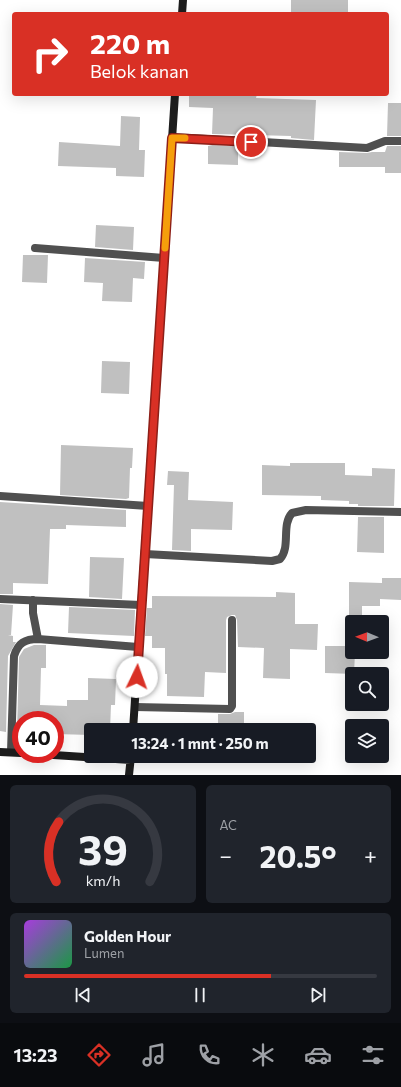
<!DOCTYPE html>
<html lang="id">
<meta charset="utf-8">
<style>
:root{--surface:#171b24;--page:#20242c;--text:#f1f3f6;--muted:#9ea1a6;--line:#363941;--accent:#d93025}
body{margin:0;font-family:Commissioner,sans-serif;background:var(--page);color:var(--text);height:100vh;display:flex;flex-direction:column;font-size:15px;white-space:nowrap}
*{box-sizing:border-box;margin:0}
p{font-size:13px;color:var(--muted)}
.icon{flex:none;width:22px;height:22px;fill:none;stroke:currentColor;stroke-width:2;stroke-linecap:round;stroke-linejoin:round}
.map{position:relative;height:775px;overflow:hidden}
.panel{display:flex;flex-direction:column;gap:10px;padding:10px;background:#0d0f14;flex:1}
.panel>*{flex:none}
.top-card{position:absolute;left:12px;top:12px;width:377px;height:84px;border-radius:4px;box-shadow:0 4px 16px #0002;background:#d93025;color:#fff;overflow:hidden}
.needle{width:26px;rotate:271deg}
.tools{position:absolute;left:345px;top:615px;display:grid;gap:8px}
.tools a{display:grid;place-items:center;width:44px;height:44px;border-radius:4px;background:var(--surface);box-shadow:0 4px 16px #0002;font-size:20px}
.speed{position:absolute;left:12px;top:711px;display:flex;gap:8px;font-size:20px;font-weight:700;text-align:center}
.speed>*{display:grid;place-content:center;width:52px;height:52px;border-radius:50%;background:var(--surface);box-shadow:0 4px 16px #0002;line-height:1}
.speed .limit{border:6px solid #d22;background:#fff;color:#111}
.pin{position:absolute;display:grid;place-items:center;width:34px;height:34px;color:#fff;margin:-17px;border:2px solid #fff;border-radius:50%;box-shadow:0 1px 4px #0007}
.me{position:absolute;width:44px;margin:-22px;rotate:3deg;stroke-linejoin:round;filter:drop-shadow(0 0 3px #0008)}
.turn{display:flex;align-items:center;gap:14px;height:84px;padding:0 12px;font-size:18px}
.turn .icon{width:52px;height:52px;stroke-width:2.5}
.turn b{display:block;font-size:28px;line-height:34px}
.big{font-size:30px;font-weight:700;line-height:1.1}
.panel .widget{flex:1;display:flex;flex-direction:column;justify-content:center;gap:6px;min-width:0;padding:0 14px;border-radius:6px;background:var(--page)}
.panel .dial{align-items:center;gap:0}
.dial svg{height:104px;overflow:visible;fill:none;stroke:var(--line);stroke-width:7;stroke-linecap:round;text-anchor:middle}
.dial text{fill:var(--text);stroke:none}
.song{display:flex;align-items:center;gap:12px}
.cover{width:48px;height:48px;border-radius:6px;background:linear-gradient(135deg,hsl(280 70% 55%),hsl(140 70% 35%))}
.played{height:4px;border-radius:2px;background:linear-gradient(90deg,var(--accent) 70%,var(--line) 70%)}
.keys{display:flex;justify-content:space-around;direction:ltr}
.heat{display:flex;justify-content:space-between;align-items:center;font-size:22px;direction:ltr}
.panel .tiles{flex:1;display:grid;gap:10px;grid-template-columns:1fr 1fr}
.widget:last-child{grid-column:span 2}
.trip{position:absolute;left:84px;top:723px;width:232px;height:40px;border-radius:4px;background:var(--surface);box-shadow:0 4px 16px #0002;font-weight:700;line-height:40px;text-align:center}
.tab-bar{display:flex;height:64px;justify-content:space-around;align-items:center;background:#090b0e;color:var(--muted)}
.tab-bar .icon{width:28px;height:28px}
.tab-bar .on{color:var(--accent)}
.tab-bar b{font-size:18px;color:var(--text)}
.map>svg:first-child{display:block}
</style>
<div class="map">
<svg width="401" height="775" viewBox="0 0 401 775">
<rect width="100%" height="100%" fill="#fff"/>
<path fill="#c0c0c0" d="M291 0H348V13L291 12Z
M189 94H257L256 98 316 100 314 140 291 138V136L212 134 213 108 189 107Z
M388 103H401V136H387Z
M121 116 140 117 139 150H145L144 177 116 176V168L58 166 59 142 120 146Z
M212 145 238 146V165L208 164V146Z
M387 146H401V173H385V167H339V152L367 153 372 152H385Z
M96 225 134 227 133 250 95 247Z
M23 255H48L47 283 22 282Z
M85 258 145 262 144 279 133 278 132 302 102 301 103 283 84 282Z
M102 361 130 362 129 394 101 393Z
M61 445 133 448 132 468H130L129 498 126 499 60 495Z
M290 463H345V475L372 476V468L395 469 394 506H358V504H349V501L321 500V496L262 495V465L290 466Z
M168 471 189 472 188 500 233 502 232 530 191 529V551L172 550 174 485H167Z
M0 502 126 510V527L66 525V529H50L48 584 13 583V594H0Z
M358 517H384V553L357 552Z
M90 557 124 558 122 599 89 597Z
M382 578H401V600L380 599V606H362V622H349V582L382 583Z
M276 592 295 593V624H318L317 650 290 649V679L263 678 264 648 238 647 237 620 235 615H232L227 617 226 620V673L205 672 204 697 167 696V674H165V648H152V636H145L147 608H152V596L276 597Z
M0 604 13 605 11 635H8L13 636V642H16L8 656 6 732 0 731Z
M69 607 135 610 134 636 68 633Z
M34 645H46V668H41L40 705 67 706V700H88V678L116 679 115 705H111L110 730H91V735L55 734V720H21V732H17L19 657 24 649Z
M325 646H352V652H355L354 674 325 673Z
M235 712H244V729L218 728V714H230Z"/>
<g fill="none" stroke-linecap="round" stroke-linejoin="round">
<path stroke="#505050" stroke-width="8" d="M172 137 367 148 385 141H401
M35 248 164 258
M0 496 148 506
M145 554 272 561 280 559C291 547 281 525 292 513L306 510 401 512
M0 599 141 605
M33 600V613L38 639
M135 707 230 709 232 706V620
M11 752 14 656C18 643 25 639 38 639L138 647"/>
<path stroke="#1d1d1d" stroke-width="8" d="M182 14 183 0
M133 730 175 94
M0 752 21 753
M38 754 131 760
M129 775 131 756"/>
</g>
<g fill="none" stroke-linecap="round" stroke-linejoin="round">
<g stroke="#8d1f18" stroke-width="10">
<path id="route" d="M137 677 172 138 251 142"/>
</g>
<use href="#route" stroke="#d93025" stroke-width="7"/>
<path stroke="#f59e0b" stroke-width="7" d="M165 248 172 138H185"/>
</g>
</svg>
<div class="tools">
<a><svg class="needle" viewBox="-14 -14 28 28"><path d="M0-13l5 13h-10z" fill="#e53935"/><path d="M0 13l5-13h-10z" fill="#9ea1a6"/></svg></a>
<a><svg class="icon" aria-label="search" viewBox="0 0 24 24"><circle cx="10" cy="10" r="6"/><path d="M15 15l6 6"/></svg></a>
<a><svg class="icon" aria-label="layers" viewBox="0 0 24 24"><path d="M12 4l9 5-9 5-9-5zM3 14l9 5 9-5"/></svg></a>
</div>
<div class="speed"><div class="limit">40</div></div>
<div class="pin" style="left:251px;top:142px;background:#d93025"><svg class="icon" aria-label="arrive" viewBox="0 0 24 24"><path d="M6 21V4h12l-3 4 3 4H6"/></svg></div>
<svg class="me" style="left:137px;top:677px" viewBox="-20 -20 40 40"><circle r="19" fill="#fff"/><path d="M0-13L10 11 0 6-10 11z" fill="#d93025"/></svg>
<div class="trip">13:24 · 1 mnt · 250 m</div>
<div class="top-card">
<div class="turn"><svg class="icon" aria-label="right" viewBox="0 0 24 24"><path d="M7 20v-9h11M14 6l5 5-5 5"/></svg><div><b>220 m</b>Belok kanan</div></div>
</div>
</div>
<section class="panel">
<div class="tiles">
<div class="widget dial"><svg viewBox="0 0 100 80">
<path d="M14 69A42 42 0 1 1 86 69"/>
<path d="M14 69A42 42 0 0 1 16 23" stroke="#d93025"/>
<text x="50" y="56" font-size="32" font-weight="700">39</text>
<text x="50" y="72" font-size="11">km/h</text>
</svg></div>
<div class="widget"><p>AC</p>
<div class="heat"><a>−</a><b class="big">20.5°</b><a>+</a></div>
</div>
<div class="widget">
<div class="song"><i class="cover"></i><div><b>Golden Hour</b><p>Lumen</p></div></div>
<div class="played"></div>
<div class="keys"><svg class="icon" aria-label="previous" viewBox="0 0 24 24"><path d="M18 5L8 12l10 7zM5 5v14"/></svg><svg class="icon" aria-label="pause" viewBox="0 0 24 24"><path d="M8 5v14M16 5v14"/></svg><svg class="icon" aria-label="next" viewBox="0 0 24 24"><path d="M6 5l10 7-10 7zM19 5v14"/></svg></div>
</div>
</div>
</section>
<nav class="tab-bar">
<b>13:23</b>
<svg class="icon on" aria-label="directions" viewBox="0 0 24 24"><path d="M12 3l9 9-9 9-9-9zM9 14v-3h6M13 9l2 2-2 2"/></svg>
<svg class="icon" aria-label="music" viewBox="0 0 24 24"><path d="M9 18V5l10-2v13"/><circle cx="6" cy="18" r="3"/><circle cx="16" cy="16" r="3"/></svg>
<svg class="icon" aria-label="phone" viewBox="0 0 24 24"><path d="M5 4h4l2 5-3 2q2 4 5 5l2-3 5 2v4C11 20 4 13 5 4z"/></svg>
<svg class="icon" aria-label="climate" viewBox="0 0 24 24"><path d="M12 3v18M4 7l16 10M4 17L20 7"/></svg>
<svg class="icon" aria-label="car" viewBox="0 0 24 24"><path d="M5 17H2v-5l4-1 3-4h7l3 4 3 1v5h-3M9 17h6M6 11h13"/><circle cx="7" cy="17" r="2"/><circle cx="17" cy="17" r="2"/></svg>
<svg class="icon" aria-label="filters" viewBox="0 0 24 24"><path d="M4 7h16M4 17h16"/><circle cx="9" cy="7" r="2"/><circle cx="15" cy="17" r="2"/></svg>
</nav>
